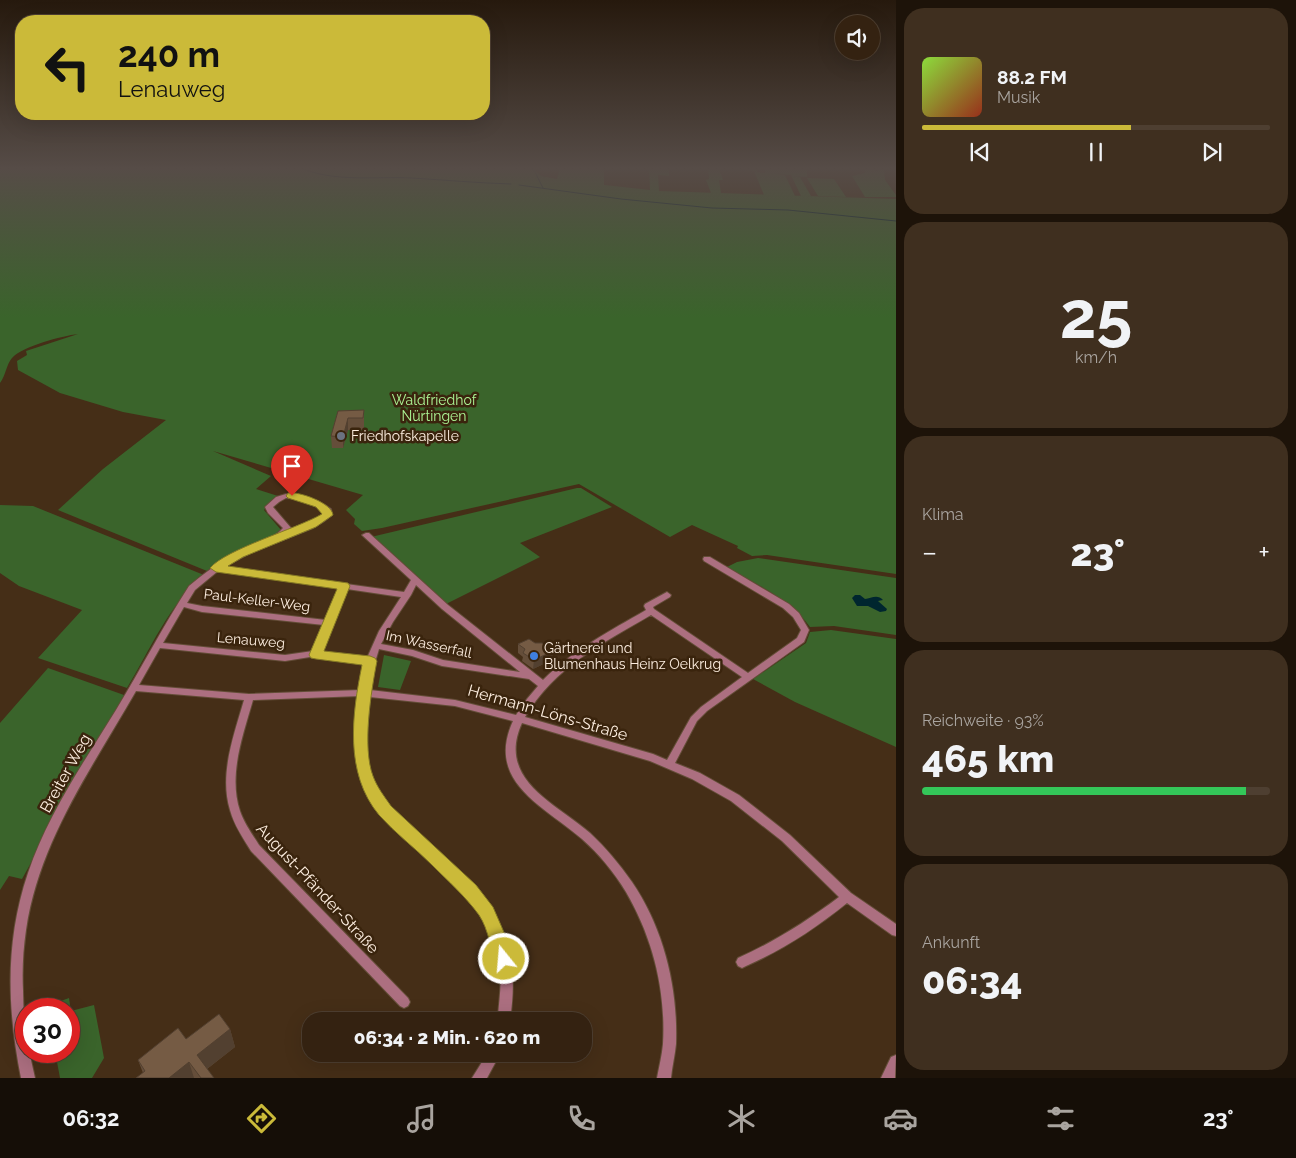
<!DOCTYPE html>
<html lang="de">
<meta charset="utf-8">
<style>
:root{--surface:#342211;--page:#3f2f1f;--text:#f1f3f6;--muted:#a9a49f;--line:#4e3f31;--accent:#cbba39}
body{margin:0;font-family:Raleway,sans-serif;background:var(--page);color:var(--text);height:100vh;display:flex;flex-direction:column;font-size:19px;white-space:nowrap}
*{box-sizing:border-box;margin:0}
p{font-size:16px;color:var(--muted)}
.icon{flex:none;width:28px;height:28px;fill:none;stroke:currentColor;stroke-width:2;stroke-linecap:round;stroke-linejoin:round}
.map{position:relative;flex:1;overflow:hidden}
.drawer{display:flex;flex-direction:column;gap:8px;padding:8px;background:#1d1309;width:400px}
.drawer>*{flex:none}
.banner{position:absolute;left:15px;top:15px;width:475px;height:105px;border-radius:20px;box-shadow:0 5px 20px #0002,0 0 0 1px var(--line);background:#cbba39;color:#111;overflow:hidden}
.controls{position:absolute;left:835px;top:15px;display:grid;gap:10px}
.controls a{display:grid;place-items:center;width:45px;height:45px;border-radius:50%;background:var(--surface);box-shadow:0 5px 20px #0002,0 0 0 1px var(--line);font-size:25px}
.speed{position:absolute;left:15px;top:998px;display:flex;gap:10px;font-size:25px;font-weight:700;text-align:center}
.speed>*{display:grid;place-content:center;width:65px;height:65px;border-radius:50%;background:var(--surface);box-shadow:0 5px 20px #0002,0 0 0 1px var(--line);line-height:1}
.speed .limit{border:8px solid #d22;background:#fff;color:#111}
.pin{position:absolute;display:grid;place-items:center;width:42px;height:42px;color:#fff;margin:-51px -21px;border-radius:50% 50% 50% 0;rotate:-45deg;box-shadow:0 0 5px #0007}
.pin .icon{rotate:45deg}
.me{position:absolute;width:55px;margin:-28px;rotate:343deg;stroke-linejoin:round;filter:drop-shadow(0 0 4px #0008)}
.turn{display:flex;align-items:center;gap:18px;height:105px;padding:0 20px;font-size:22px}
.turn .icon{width:65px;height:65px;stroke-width:2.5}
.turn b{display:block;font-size:35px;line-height:42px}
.big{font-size:38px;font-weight:800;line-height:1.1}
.drawer .tile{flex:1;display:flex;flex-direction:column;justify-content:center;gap:8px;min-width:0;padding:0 18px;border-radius:20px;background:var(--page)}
.drawer .dial{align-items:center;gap:0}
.dial b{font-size:65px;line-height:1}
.song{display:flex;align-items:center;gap:15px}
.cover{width:60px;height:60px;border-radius:8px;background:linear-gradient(135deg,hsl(90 70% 55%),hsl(10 70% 35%))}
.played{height:5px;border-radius:2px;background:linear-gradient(90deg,var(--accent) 60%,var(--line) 60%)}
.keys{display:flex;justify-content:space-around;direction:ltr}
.heat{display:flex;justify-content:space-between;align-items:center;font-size:28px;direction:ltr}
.charge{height:8px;border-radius:4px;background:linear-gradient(90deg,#34c759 93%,var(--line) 0)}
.trip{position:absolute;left:302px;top:1012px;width:290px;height:50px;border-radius:20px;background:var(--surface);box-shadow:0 5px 20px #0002,0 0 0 1px var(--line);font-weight:800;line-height:50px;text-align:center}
.tabs{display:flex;height:80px;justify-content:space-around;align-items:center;background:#150e07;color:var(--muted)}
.tabs .icon{width:35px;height:35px}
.tabs .current{color:var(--accent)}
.tabs b{font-size:22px;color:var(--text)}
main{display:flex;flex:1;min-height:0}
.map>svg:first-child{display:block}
</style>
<main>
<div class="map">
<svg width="896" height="1078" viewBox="0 0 896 1078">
<rect width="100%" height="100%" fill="#452e17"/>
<path fill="#3a642b" d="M0 167H532L541 176 557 179 560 167H604V185L578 182 650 190 649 167H669V176L658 175 659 191 896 199V574L767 555 752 556 737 548 738 546 692 525 670 537 579 484 382 528 362 531 354 524 355 519 346 510 363 495 213 451 271 476 256 489 278 496 264 510 281 530 277 535 222 561 207 571 58 510 103 469 166 420 123 412 60 393 18 370 17 361 27 355 26 351 78 334C62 336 23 346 12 358 6 365 6 375 0 383Z
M708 167 719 168 723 180H719L721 193H711L706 180 709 179Z
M745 167H757V172L765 173V167H807V177L791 176 800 177 811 196H801L791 175 770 173 785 175 795 196 764 195 754 171 744 170Z
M865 167 880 169 870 172 884 169 885 180 896 195V197H865L852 176 865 173Z
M807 178 834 179 846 197 818 196Z
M577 488H581L612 507 520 543 540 557 446 604 371 537Z
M0 505 33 506 204 575C169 604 150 650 127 688L38 658 82 610 19 586 0 573Z
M758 558 896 578V635L834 626 810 627C791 599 755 584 727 567L737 562Z
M831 630 896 639V747L795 702 753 679 806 643 810 632Z
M384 655 411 661 400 690 378 687Z
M48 668 124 695 22 879 9 876 0 890V723Z
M69 998 71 1011 94 1005 104 1058 92 1078H60L55 1051H69V1009H47V1006Z"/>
<path fill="#00262f" d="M855 595H860L865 599C871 598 878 594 883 600L878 601 887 609 886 611 880 612 868 606H857L852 598Z"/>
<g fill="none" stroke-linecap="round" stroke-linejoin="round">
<path stroke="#00262f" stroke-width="1" d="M299 167C333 183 375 176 412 178 445 180 478 183 511 184
M530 167 534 171
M535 172 543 188
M519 185 621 199 712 208 788 210 896 221"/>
<g stroke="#634d37" stroke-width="2">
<path id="street" d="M286 494C301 494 319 500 331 509L332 515 323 522 313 528 250 553 224 567 404 592 411 580 362 535 366 533H369L448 605 543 680C573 650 610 631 646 610L644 606 645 604 667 592 671 595 670 597 653 607 654 609 748 673 797 638 801 630 793 617 783 608 704 561 703 559 704 557H710L789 604 799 613 809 630 804 642 707 711 697 721 675 763 700 773 739 795 790 835 851 893 896 924V936L892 935 847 903C816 928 783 950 746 966L742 968 738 966 736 962 738 958C774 942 807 921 839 897L782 841 731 801 692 779 650 761 522 723C496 780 556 803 590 833 606 848 620 865 632 882 664 929 678 988 676 1044 675 1055 672 1067 671 1078H657C659 1067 662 1055 663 1044 666 991 653 938 626 892 614 872 599 854 582 839 544 806 485 782 513 721L455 706 370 697C368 725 362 757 373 783 382 804 402 819 418 834 460 872 505 912 512 972 514 988 512 1005 510 1021H498C498 1005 502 988 500 972 494 913 447 873 405 835 387 818 368 800 361 776 353 751 359 722 360 696L253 700C243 735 228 775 240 811 244 823 252 834 259 845L408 998 410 1002 408 1006 404 1008 400 1006 251 851C243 838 234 825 230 810 219 774 234 735 244 700L136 691C92 768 39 841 26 930 23 950 22 971 23 991 23 1011 26 1031 26 1051H29L35 1078H21C7 1008 5 941 28 873 48 814 84 762 116 710 141 669 163 626 189 586 203 574 218 563 234 554 251 546 271 542 283 528L268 513 265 507 276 497ZM286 498C299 498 314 504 324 512V514L308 524 286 534 291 528 273 507 279 502ZM218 571 339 588 326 620 202 606 187 603 195 590ZM416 585 442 609 520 672 443 660 413 650 381 644 393 622 411 595ZM347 589 401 597 379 631 367 658 321 652 334 623ZM184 607 202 612 324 625 313 651 285 655 163 643ZM651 615 742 677 701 707 691 717 667 760 653 754 525 717C555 667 601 644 651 615ZM160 648 285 661 310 657 365 663 361 690 249 694 139 685ZM379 649 412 656 442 666 529 679 538 686 527 699 516 715 455 700 370 690 373 669Z
M487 1054H500L487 1078H472Z
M896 1055 895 1078H881L891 1057Z"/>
</g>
<use href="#street" fill="#ac6f80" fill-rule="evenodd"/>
</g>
<path fill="#654e3a" d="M364 410V430H348L343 448H332L331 436 338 411Z
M535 643 553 651 552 660 533 669 522 661 523 657 518 653V644Z
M230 1029 235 1047 207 1069 214 1078H136L143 1073 138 1060 186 1039Z"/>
<path fill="#524030" d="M348 418V430L343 448V437Z
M553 651 552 660 533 669 534 660Z
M230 1029 235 1047 203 1072 197 1055Z
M189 1062 194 1078H169Z"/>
<path fill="#755b44" stroke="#524030" d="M364 410 363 418H348L343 437 331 436 338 411Z
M529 639 535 643H542L553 651 534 660 523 653 525 649 518 644Z
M219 1014 230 1029 197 1055 214 1078H201L189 1062 169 1078H136L145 1071 138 1060 178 1028 186 1039Z"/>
<linearGradient id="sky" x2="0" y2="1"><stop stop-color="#26190d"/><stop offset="0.53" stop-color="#564c47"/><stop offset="1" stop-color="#564c47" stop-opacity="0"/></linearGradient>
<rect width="896" height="318" fill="url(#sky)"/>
<path fill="#cbba39" stroke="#847925" d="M288 493C299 491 332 503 333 515L316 527 243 557 228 566 348 583 350 586 324 651 370 656 375 658 377 661C371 692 362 747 373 776 377 787 384 796 391 806L476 885 493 907 510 946 513 959 510 965 504 967 497 965C490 949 489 930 479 915 465 896 448 881 432 865 415 848 395 833 379 815 344 773 352 714 362 665L316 659 311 658 309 655 337 589 216 572 210 568C226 549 296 529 322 514L316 507 288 498 286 496Z"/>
<circle fill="#6b7280" stroke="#3a240d" stroke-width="2" cx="341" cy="436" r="5"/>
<circle fill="#3f7fe0" stroke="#3a240d" stroke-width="2" cx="534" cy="656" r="5"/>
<g text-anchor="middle" stroke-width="5" stroke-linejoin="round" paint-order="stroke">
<g font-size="14" fill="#acf595" stroke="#3a240d">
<text x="434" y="405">Waldfriedhof<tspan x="434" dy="16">Nürtingen</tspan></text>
</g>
<g font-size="14" fill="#feefe1" stroke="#3a240d" text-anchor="start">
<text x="351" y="441">Friedhofskapelle</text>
<text x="544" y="653">Gärtnerei und<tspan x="544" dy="16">Blumenhaus Heinz Oelkrug</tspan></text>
</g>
<g font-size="14" fill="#feefe1" stroke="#3a240d">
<text transform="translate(257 600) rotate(7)" y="5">Paul-Keller-Weg</text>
<text transform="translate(251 640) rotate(5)" y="5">Lenauweg</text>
<text transform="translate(429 644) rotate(12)" y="5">Im Wasserfall</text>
</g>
<g font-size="16" fill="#feefe1" stroke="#3a240d">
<text transform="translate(548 712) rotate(16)" y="6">Hermann-Löns-Straße</text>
<text transform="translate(65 773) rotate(-61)" y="6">Breiter Weg</text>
<text transform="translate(318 888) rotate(47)" y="6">August-Pfänder-Straße</text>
</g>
</g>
</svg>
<div class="controls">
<a><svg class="icon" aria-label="sound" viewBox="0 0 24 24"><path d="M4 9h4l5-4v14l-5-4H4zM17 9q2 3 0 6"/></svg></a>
</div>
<div class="speed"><div class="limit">30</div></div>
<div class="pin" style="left:292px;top:496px;background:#d93025"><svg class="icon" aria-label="arrive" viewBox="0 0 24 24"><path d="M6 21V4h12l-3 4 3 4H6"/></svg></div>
<svg class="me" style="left:504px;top:959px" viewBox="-20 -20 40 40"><circle r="17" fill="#cbba39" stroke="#fff" stroke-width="3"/><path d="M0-11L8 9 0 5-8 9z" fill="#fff"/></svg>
<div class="trip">06:34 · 2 Min. · 620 m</div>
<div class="banner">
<div class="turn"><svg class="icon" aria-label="left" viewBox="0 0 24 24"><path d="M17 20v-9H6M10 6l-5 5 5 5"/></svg><div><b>240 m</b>Lenauweg</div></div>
</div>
</div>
<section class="drawer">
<div class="tile">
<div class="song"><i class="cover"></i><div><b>88.2 FM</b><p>Musik</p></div></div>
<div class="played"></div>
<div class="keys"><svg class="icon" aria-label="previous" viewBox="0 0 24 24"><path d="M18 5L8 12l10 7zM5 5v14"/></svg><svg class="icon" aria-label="pause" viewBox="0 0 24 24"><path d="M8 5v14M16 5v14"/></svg><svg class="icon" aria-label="next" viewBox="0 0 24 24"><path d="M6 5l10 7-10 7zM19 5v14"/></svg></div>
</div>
<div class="tile dial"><b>25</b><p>km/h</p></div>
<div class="tile"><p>Klima</p>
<div class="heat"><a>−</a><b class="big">23°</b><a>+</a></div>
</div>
<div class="tile"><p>Reichweite · 93%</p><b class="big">465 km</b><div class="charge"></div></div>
<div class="tile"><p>Ankunft</p><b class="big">06:34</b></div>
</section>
</main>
<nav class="tabs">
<b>06:32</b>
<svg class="icon current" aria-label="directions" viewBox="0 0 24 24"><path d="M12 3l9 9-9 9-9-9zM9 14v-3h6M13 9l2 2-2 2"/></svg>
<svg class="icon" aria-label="music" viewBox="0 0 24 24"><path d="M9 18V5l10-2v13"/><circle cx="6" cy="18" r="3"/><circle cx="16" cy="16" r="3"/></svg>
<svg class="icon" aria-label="phone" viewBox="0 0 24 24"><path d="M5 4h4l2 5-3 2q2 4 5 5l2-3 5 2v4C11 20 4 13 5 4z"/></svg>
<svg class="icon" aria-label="climate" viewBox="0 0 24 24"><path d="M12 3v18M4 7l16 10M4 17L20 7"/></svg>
<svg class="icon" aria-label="car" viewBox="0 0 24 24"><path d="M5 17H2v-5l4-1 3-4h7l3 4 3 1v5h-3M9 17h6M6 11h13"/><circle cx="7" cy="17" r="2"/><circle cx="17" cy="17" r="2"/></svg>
<svg class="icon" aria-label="filters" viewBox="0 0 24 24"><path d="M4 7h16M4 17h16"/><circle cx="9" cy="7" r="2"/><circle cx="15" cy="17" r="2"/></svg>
<b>23°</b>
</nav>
